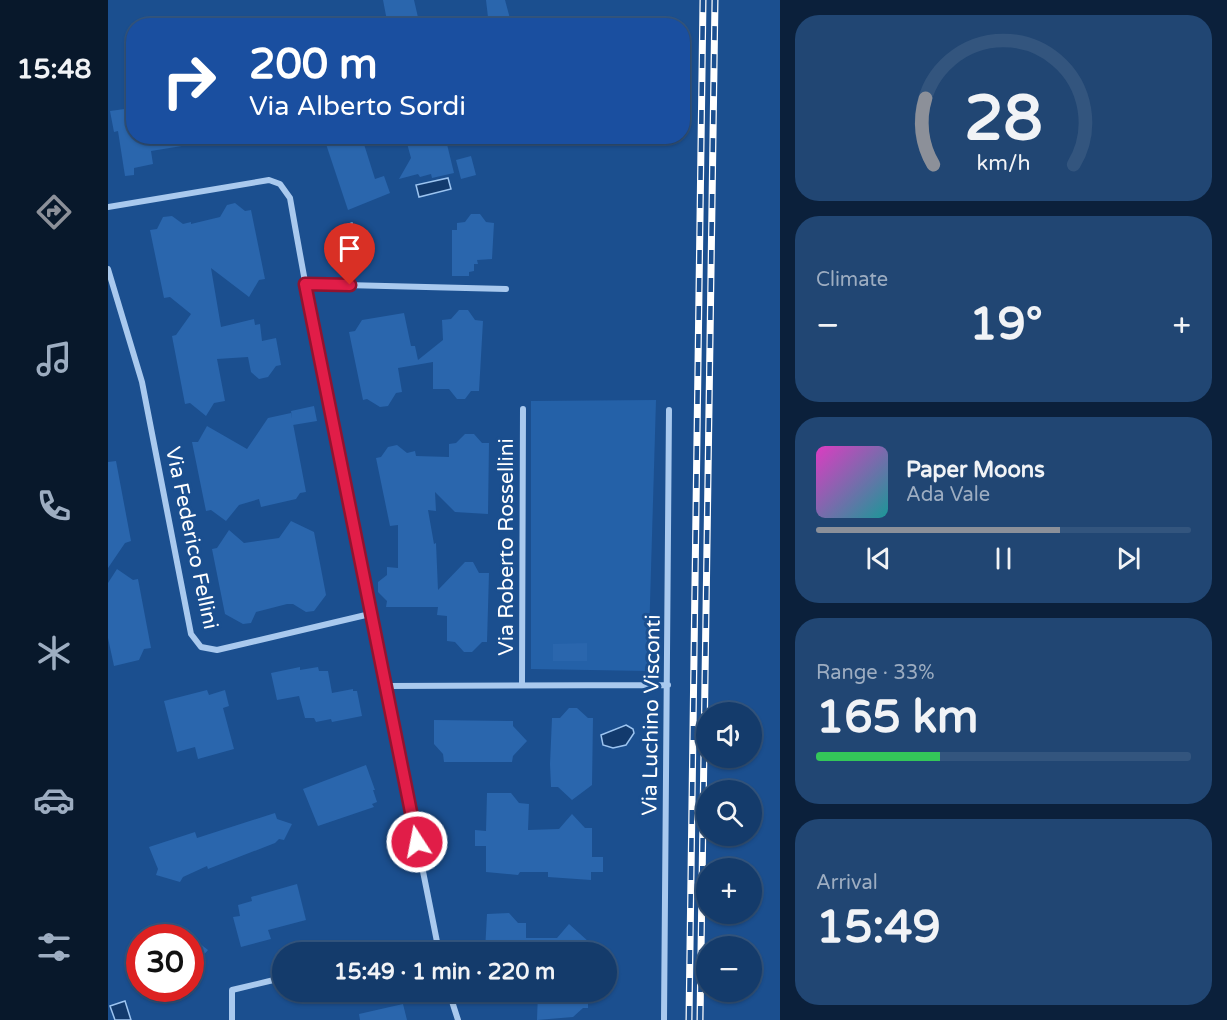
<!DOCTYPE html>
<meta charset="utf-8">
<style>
:root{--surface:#143b6b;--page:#214673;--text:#f1f3f6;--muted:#9dadc1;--line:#33557e;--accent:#8c9099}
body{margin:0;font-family:"Varela Round",sans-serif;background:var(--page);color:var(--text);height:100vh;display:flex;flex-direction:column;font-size:22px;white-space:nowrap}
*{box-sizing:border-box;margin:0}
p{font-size:20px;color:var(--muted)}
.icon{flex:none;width:33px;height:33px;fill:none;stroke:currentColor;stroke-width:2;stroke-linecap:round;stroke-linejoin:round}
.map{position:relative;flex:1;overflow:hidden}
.panel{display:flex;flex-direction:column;gap:15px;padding:15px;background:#0b203b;width:447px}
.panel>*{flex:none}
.banner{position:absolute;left:18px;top:18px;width:564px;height:126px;border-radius:24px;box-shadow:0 2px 4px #0004,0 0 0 2px var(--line);background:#1a4fa0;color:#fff;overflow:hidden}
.fabs{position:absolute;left:588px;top:702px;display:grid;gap:12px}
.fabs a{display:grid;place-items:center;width:66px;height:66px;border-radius:50%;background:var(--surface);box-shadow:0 2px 4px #0004,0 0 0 2px var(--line);font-size:30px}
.speed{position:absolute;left:18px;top:924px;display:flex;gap:12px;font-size:30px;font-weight:700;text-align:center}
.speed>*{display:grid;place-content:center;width:78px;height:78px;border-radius:50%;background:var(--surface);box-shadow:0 2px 4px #0004,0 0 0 2px var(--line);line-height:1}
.speed .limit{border:9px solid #d22;background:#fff;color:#111}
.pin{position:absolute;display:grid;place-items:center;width:51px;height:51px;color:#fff;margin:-62px -26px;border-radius:50% 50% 50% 0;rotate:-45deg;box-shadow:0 0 6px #0007}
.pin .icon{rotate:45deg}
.me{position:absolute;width:66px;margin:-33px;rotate:349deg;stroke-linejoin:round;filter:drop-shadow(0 0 4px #0008)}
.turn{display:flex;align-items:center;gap:21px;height:126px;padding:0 24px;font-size:27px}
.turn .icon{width:78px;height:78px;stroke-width:2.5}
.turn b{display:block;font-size:42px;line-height:51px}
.big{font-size:45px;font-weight:800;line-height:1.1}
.panel .tile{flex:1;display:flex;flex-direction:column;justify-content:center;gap:9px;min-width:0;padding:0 21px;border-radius:24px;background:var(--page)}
.panel .dial{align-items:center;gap:0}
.dial svg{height:156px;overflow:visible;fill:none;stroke:var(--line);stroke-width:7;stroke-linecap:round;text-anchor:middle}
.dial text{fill:var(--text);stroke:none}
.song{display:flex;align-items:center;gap:18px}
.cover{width:72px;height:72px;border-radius:9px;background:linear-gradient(135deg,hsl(310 70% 55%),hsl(180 70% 35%))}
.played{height:6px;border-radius:3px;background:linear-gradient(90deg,var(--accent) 65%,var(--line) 65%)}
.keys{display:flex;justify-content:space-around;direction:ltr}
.heat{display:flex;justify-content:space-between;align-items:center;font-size:33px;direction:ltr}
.charge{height:9px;border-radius:4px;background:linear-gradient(90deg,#34c759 33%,var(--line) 0)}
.trip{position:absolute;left:164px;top:942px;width:345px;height:60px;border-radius:30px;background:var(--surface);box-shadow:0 2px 4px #0004,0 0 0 2px var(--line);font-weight:800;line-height:60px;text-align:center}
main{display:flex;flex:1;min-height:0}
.tab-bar{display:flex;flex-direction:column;width:108px;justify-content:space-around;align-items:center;background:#08182b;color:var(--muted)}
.tab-bar .icon{width:42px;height:42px}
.tab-bar .current{color:var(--accent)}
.tab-bar b{font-size:27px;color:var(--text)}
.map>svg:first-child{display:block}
</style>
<main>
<nav class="tab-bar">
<b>15:48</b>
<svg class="icon current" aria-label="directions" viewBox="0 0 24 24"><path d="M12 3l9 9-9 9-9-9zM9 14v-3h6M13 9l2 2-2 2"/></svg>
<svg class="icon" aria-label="music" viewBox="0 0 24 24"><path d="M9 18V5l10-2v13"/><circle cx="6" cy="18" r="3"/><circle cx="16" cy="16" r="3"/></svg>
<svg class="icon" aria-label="phone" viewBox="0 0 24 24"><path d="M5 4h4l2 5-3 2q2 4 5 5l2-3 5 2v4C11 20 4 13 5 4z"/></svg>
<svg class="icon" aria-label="climate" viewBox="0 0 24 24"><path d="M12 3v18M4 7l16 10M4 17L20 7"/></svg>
<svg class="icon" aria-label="car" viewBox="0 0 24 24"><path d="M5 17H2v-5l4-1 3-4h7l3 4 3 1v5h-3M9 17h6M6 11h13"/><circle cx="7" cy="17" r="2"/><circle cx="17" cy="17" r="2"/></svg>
<svg class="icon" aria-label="filters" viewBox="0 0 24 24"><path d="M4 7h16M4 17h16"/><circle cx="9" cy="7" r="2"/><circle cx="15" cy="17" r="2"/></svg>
</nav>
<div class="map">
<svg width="672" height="1020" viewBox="0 0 672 1020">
<rect width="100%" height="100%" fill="#1b4f8f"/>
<path fill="#2461a8" d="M548 400 540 671 423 669V401Z"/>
<path fill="#123a6d" stroke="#9cc4f0" stroke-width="1.5" d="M340 178 343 189 311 197 308 185Z
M244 223 251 244 255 243 257 249 239 254 231 227Z
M518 725 525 729 526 733 518 745 505 748 495 745 493 735Z
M17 1001 23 1020H7L2 1006Z"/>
<path fill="#2a66ad" d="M275 0H306L312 26H280Z
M378 0H397L404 26H381Z
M24 108 26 136H80V145L43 151 45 164 26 168V175L17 176 10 131 6 132 2 111Z
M229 136H245L248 144 255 141 267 179 276 176 282 193 240 210 217 141Z
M297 136H337L346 173 324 178 323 174 312 177 310 174 291 179 303 158Z
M363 156 368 175 353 179 348 160Z
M127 203 137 211 143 210 157 279 151 280 141 297 103 268 113 327 146 319 147 325 152 324 154 341 168 338 173 365 168 366 160 377 151 379 143 372 140 357 109 359 117 401 106 403 98 416 82 403 77 404 64 336 68 335 83 314 62 297 56 298 42 230 49 229 55 217 64 216 75 224 83 222V224L112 217 119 205Z
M363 214H372L378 222 386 223 384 259 369 260 370 264H366V271L361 272V276H344V230H349V223L357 222Z
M351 310H360L367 320 375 321 371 391H363L357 399H349L341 389H325V362L290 368 294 392 288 393 280 406 272 407 259 399 255 400 241 332 247 331 254 320 296 313 303 346H307L310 360 335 340 334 320 343 319Z
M206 406 209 421 185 425 183 411Z
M183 413 198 492 192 493 188 499 153 507 151 499 131 505 118 521 103 510 98 511 84 442H90L99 426 139 449 160 418Z
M357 434H366L374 443H381L380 514 347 512 327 492 328 511 320 510 326 544 328 543 330 590 357 562H365L371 573H381L379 642H374L364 652H356L347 642 339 641V616L329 615 330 607H278L279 601 270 592V582L279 575V567L290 568V525L282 526 268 458 273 457 280 447 289 445 299 453 307 451 308 456 341 457V444L348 443Z
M8 461 23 541 17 543 0 568V462Z
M183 521 206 532 218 595 206 611 198 612 185 604H179L148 612 143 623 135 624 117 614 104 549 109 548 121 530 136 543 171 538Z
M9 569 25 580 30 579 43 648 36 649 31 660 6 666 0 638V583Z
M479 643V661H445V644Z
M192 667V670L210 667 211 671H220L224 693 245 689V691H249L254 716 224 722 223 719 208 722 206 718H197L191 696 169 700 163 673Z
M99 690 101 695 117 690 121 706 115 708 126 749 90 759 87 747 69 752 56 701Z
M461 708H469L480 718H485L484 785 464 800 450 787H443L442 764 444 718H452Z
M326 720 405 721V726L419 741 405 756 404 762H336L335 754 326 744Z
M258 765 267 790H265L269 802 264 804 266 807 210 826 195 789Z
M379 793H403L411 803 421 804 420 830 451 829 464 814 477 828H484V857H495V872H483V880L440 877V872H412L410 875 378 872V846H367V830L378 831Z
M167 813 169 819 184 824 176 840 171 839 167 843 100 869 99 866 75 877 72 882 48 875 50 869 41 847 87 832 89 838Z
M189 884 198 920 160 930 163 939 133 947 125 917 132 916 130 905 144 901 143 897Z
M401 913 410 923H418V938H449L461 924 481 942V952L377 951 379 914Z
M82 936 100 950 82 970Z
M430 992H480V1008H475L465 1017 429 1020Z
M295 1004 299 1020H252L251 1014Z"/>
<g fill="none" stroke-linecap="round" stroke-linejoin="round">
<path stroke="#a9c9ee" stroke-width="6" d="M0 207 161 180 172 184 182 198C226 450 282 701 331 952
M0 269 34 382 83 634 93 647 109 650 262 614
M197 284 398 289
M414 685 415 409
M279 686 560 685
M341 992 350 1020
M124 1020V990L174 978
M556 1020 561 410"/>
<g stroke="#fff" stroke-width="7">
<path id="rail" d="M581 1020 595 0
M592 1020 607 0"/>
</g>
<use href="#rail" stroke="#1b4f8f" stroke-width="4.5" stroke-dasharray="14" stroke-linecap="butt"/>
</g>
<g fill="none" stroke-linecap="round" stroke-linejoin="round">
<g stroke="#92132f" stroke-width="15">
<path id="route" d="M242 285 197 284 309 842"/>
</g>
<use href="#route" stroke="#e11d48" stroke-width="10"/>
</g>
<g text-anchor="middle" stroke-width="6" stroke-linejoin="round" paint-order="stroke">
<g font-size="21" fill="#fff" stroke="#1b4f8f">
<text transform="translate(84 538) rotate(78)" y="7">Via Federico Fellini</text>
<text transform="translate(398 547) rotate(-90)" y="7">Via Roberto Rossellini</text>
<text transform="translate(543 715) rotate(-89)" y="7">Via Luchino Visconti</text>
</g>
</g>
</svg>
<div class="fabs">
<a><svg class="icon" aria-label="sound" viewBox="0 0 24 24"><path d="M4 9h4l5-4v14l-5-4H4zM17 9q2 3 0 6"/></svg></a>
<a><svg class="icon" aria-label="search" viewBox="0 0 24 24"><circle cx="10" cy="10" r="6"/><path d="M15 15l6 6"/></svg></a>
<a>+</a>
<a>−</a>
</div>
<div class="speed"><div class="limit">30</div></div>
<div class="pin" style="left:242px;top:285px;background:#d93025"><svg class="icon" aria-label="arrive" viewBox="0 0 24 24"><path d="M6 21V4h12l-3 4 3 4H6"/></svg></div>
<svg class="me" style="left:309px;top:842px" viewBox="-20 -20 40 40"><circle r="17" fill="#e11d48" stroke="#fff" stroke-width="3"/><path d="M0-11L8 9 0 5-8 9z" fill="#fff"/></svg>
<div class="trip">15:49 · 1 min · 220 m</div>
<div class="banner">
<div class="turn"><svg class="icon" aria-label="right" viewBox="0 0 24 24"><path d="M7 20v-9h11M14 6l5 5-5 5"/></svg><div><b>200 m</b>Via Alberto Sordi</div></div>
</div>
</div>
<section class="panel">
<div class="tile dial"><svg viewBox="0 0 100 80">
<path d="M14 69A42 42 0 1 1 86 69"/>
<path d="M14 69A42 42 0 0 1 10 35" stroke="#8c9099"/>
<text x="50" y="56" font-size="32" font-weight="700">28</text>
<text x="50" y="72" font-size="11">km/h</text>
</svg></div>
<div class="tile"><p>Climate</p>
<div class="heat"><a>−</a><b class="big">19°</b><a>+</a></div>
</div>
<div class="tile">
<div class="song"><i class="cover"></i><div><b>Paper Moons</b><p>Ada Vale</p></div></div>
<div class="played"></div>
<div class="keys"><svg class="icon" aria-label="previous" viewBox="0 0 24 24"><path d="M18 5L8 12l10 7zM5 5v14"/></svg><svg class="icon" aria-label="pause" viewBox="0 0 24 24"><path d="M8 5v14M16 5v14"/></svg><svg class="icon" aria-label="next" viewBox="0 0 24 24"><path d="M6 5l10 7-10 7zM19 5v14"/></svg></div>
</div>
<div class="tile"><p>Range · 33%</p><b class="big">165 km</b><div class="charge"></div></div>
<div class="tile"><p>Arrival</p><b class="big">15:49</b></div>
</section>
</main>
